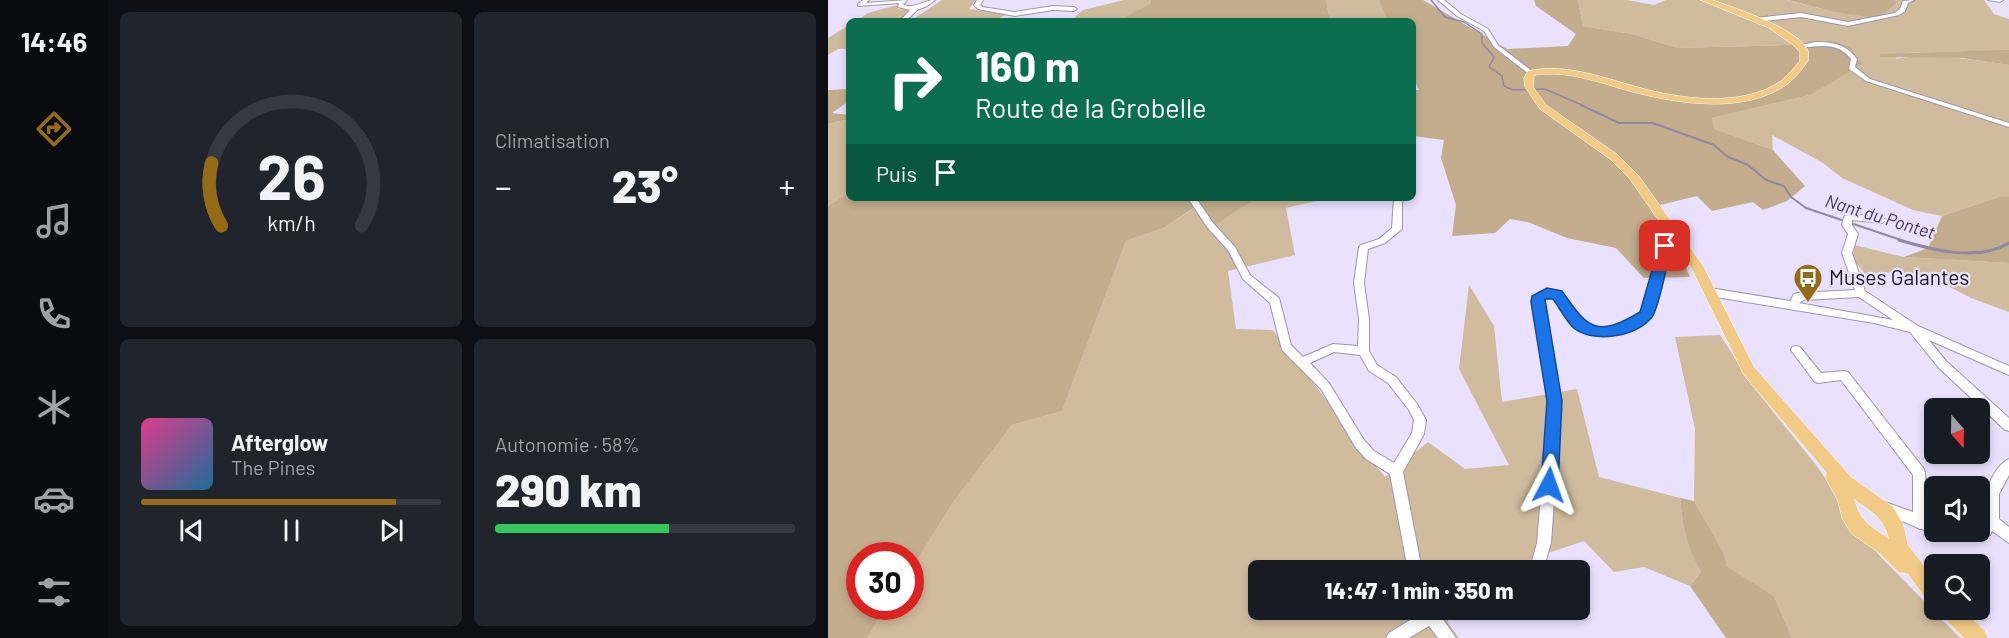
<!DOCTYPE html>
<html lang="fr">
<meta charset="utf-8">
<style>
:root{--surface:#171b24;--page:#20242c;--text:#f1f3f6;--muted:#9ea1a6;--line:#363941;--accent:#966b18}
body{margin:0;font-family:Barlow,sans-serif;background:var(--page);color:var(--text);height:100vh;display:flex;flex-direction:column;font-size:22px;white-space:nowrap}
*{box-sizing:border-box;margin:0}
p{font-size:20px;color:var(--muted)}
.icon{flex:none;width:33px;height:33px;fill:none;stroke:currentColor;stroke-width:2;stroke-linecap:round;stroke-linejoin:round}
.map{position:relative;flex:1;overflow:hidden}
.details{display:flex;flex-direction:column;gap:12px;padding:12px;background:#0d0f14;width:720px}
.details>*{flex:none}
.guide{position:absolute;left:18px;top:18px;width:570px;height:183px;border-radius:9px;box-shadow:0 3px 9px #0003;background:#0b6e4f;color:#fff;overflow:hidden}
.needle{width:39px;rotate:160deg}
.buttons{position:absolute;left:1096px;top:398px;display:grid;gap:12px}
.buttons a{display:grid;place-items:center;width:66px;height:66px;border-radius:9px;background:var(--surface);box-shadow:0 3px 9px #0003;font-size:30px}
.speed{position:absolute;left:18px;top:542px;display:flex;gap:12px;font-size:30px;font-weight:700;text-align:center}
.speed>*{display:grid;place-content:center;width:78px;height:78px;border-radius:50%;background:var(--surface);box-shadow:0 3px 9px #0003;line-height:1}
.speed .limit{border:9px solid #d22;background:#fff;color:#111}
.pin{position:absolute;display:grid;place-items:center;width:51px;height:51px;color:#fff;margin:-26px;border-radius:12px;box-shadow:0 3px 9px #0006}
.me{position:absolute;width:66px;margin:-33px;rotate:4deg;stroke-linejoin:round;filter:drop-shadow(0 0 4px #0008)}
.turn{display:flex;align-items:center;gap:21px;height:126px;padding:0 30px;font-size:27px}
.turn .icon{width:78px;height:78px;stroke-width:2.5}
.turn b{display:block;font-size:42px;line-height:51px}
.then{display:flex;align-items:center;height:57px;padding:0 30px;background:#0003;gap:12px;font-size:22px}
.big{font-size:45px;font-weight:800;line-height:1.1}
.details .tile{flex:1;display:flex;flex-direction:column;justify-content:center;gap:9px;min-width:0;padding:0 21px;border-radius:9px;background:var(--page)}
.details .dial{align-items:center;gap:0}
.dial svg{height:156px;overflow:visible;fill:none;stroke:var(--line);stroke-width:7;stroke-linecap:round;text-anchor:middle}
.dial text{fill:var(--text);stroke:none}
.song{display:flex;align-items:center;gap:18px}
.cover{width:72px;height:72px;border-radius:9px;background:linear-gradient(135deg,hsl(330 70% 55%),hsl(200 70% 35%))}
.played{height:6px;border-radius:3px;background:linear-gradient(90deg,var(--accent) 85%,var(--line) 85%)}
.keys{display:flex;justify-content:space-around;direction:ltr}
.heat{display:flex;justify-content:space-between;align-items:center;font-size:33px;direction:ltr}
.charge{height:9px;border-radius:4px;background:linear-gradient(90deg,#34c759 58%,var(--line) 0)}
.details .tiles{flex:1;display:grid;gap:12px;grid-template-columns:repeat(2,1fr)}
.trip{position:absolute;left:420px;top:560px;width:342px;height:60px;border-radius:9px;background:var(--surface);box-shadow:0 3px 9px #0003;font-weight:800;line-height:60px;text-align:center}
main{display:flex;flex:1;min-height:0}
.tab-bar{display:flex;flex-direction:column;width:108px;justify-content:space-around;align-items:center;background:#090b0e;color:var(--muted)}
.tab-bar .icon{width:42px;height:42px}
.tab-bar .on{color:var(--accent)}
.tab-bar b{font-size:27px;color:var(--text)}
.map>svg:first-child{display:block}
</style>
<main>
<nav class="tab-bar">
<b>14:46</b>
<svg class="icon on" aria-label="directions" viewBox="0 0 24 24"><path d="M12 3l9 9-9 9-9-9zM9 14v-3h6M13 9l2 2-2 2"/></svg>
<svg class="icon" aria-label="music" viewBox="0 0 24 24"><path d="M9 18V5l10-2v13"/><circle cx="6" cy="18" r="3"/><circle cx="16" cy="16" r="3"/></svg>
<svg class="icon" aria-label="phone" viewBox="0 0 24 24"><path d="M5 4h4l2 5-3 2q2 4 5 5l2-3 5 2v4C11 20 4 13 5 4z"/></svg>
<svg class="icon" aria-label="climate" viewBox="0 0 24 24"><path d="M12 3v18M4 7l16 10M4 17L20 7"/></svg>
<svg class="icon" aria-label="car" viewBox="0 0 24 24"><path d="M5 17H2v-5l4-1 3-4h7l3 4 3 1v5h-3M9 17h6M6 11h13"/><circle cx="7" cy="17" r="2"/><circle cx="17" cy="17" r="2"/></svg>
<svg class="icon" aria-label="filters" viewBox="0 0 24 24"><path d="M4 7h16M4 17h16"/><circle cx="9" cy="7" r="2"/><circle cx="15" cy="17" r="2"/></svg>
</nav>
<section class="details">
<div class="tiles">
<div class="tile dial"><svg viewBox="0 0 100 80">
<path d="M14 69A42 42 0 1 1 86 69"/>
<path d="M14 69A42 42 0 0 1 9 37" stroke="#966b18"/>
<text x="50" y="56" font-size="32" font-weight="700">26</text>
<text x="50" y="72" font-size="11">km/h</text>
</svg></div>
<div class="tile"><p>Climatisation</p>
<div class="heat"><a>−</a><b class="big">23°</b><a>+</a></div>
</div>
<div class="tile">
<div class="song"><i class="cover"></i><div><b>Afterglow</b><p>The Pines</p></div></div>
<div class="played"></div>
<div class="keys"><svg class="icon" aria-label="previous" viewBox="0 0 24 24"><path d="M18 5L8 12l10 7zM5 5v14"/></svg><svg class="icon" aria-label="pause" viewBox="0 0 24 24"><path d="M8 5v14M16 5v14"/></svg><svg class="icon" aria-label="next" viewBox="0 0 24 24"><path d="M6 5l10 7-10 7zM19 5v14"/></svg></div>
</div>
<div class="tile"><p>Autonomie · 58%</p><b class="big">290 km</b><div class="charge"></div></div>
</div>
</section>
<div class="map">
<svg width="1181" height="638" viewBox="0 0 1181 638">
<rect width="100%" height="100%" fill="#e9e1fd"/>
<path fill="#d0bb9d" d="M114 0H148L141 9 179 14 167 21H82Z
M296 0H323V3L291 21H243L255 10Z
M498 0H551L558 19 556 21H502Z
M750 0H799L826 5 838 0H959L1006 12 1055 15 1070 2 1067 0H1156L1166 14 1181 19V50L1075 53 1067 59C1103 52 1145 60 1181 65V197H1171L1114 216 1085 210 1014 178 995 163 944 135 945 150 887 129 884 118 982 95 1002 40 959 45 850 48 804 34 755 26Z
M69 5 70 9 84 10 71 21H28L40 13Z
M21 25V49H10L0 55V38Z
M21 119V192L0 206V124Z
M429 198H501L458 208 467 255 400 271 408 329 445 330 557 477 600 442 637 469 681 465 631 369 641 285 666 326 674 402 749 389 771 477 852 498C854 525 859 549 873 572L862 586 816 567 786 572 756 541 705 558 687 570H430V609H620V623L631 638H39L59 606H82L83 570 126 501 184 425 234 411 298 241 336 228 372 204 387 224Z
M1026 245 1076 257 1181 263V312L1143 298 1099 275 1053 272 1038 275 1025 259Z
M892 335 927 389 988 465 1050 554 1132 638H964L946 596 897 566 896 553 866 501 867 429 847 337Z"/>
<path fill="#c3ad8d" d="M323 0H498L502 21H290L323 3Z
M551 0H595L679 49 740 46 748 34 708 6 706 0H750L755 26 804 34 850 48 959 45 1002 40 1022 47 1034 64 982 95 884 118 887 129 945 150 977 186 959 201 935 210 925 202 884 211 869 196 832 205 862 277 816 278 788 248 739 238 700 222 682 219 667 233 624 236 628 205 613 158 616 140 585 136V90H591L585 77V21H556L558 19Z
M960 0H1067L1070 2 1055 15 1041 17 1006 12Z
M1168 50H1181V65L1134 58 1052 57V54Z
M21 84V101L4 113 21 115V119L0 124V90L19 89Z
M21 192V198H429L387 225 371 204 336 228 298 241 234 411 184 425 126 501 83 570 82 555H32V606H59L39 638H0V206Z
M1171 197H1181V263L1076 257 1100 248 1114 216Z
M852 498 866 501 896 553 898 566 946 596 964 638H898L862 586 873 572C859 549 854 525 852 498Z"/>
<g fill="none" stroke-linecap="round" stroke-linejoin="round">
<path stroke="#9088a4" stroke-width="1.5" d="M603 0 617 17 636 22 654 34V43L666 57 661 67 674 76 676 86 685 90 717 89 756 106"/>
<path stroke="#9088a4" stroke-width="2" d="M753 105 791 123H825L886 145 900 157 920 165 938 180 956 186 963 197 978 208 1076 241"/>
<path stroke="#9088a4" stroke-width="3" d="M1071 240C1105 250 1149 262 1181 243"/>
<g stroke="#9d95af" stroke-width="2">
<path id="minor" d="M35 0H41L38 3 79 0 75 5C88 9 95 0 107 0L99 6 89 10 78 21H72L82 10 70 7 71 3 30 6V4Z
M149 0H155L152 5 154 7 187 12 225 6 246 7 249 9 246 11 225 10 187 16 150 9 146 5Z
M610 0H616L633 14 660 29 670 45 705 72V74H701L666 47 656 31 629 16Z
M1086 0 1080 3 1077 11 1071 15 1020 26 973 17 928 22 925 20 928 18 973 13 1020 22 1067 13 1072 9 1075 1Z
M1160 0H1175L1172 2Z
M987 42C1005 42 1018 44 1029 59L1027 67 1042 79 1181 123V127L1038 81 1021 69 1023 59C1010 42 991 46 972 48L969 46Z
M360 198H368L385 223 407 247 422 275 451 298 463 345 475 357 505 344 530 346 531 319 526 283 531 247 533 245 551 239 564 228 566 198H574V229L557 243 540 249 536 283 541 319V351L549 365 568 377 589 404 598 420 596 434 575 472 594 570H580L562 474 538 459 528 448 493 389 454 350 442 303 415 279 400 250 379 227ZM506 352 532 355 541 371 560 383 581 410 586 420 584 433 566 463 546 451 536 440 501 383 482 363Z
M1020 214 1054 217 1058 220 1054 223 1024 220V225L1030 234 1024 253 1037 291 1090 326 1181 366V375L1101 340 1118 361 1181 418V431L1177 430 1110 367 1082 332 1046 323 882 296 877 292 882 288 962 301 966 294 970 293 1027 290 1014 253 1020 234 1014 225 1016 217ZM1031 297 1065 320 971 303 976 300Z
M847 233 852 236 843 241C839 260 833 303 822 317 815 326 804 329 793 332 754 343 747 329 727 298H716L714 300 733 401 723 543 715 570H697L699 565 704 561 709 543 721 401 704 299C712 288 722 290 734 292 751 318 756 335 791 325 800 322 809 319 815 311 824 296 830 257 834 239L836 237Z
M968 346 972 347 993 373 1016 371 1020 372 1096 469 1097 473 1099 517 1107 520V531L1112 532 1107 534 1094 529H1092L1086 526 1049 511 1047 507 1049 503 1054 501 1085 512V475L1013 380 990 383 986 381 963 350 964 347Z
M1181 459V475L1171 494V519L1181 527V543L1164 531 1162 535 1146 540 1115 536 1113 531H1152C1152 524 1157 520 1158 514 1158 509 1157 504 1157 499 1158 486 1169 464 1181 459Z
M590 609H622L620 614 614 618 628 638H610L601 626 581 638H558L561 633 592 614Z"/>
</g>
<g stroke="#fff" stroke-width="1">
<path id="major" d="M873 0H884C905 7 973 30 980 51 981 54 980 58 980 61 974 69 967 79 958 85 916 114 852 104 805 92 772 83 741 70 706 75L705 87 718 105 790 155 810 175 875 266 926 367 1023 477 1065 507 1075 524 1080 545 1107 580V604L1100 602 1080 574 1071 572 1050 552 1023 533 1014 518 1010 501 997 477 999 473 916 375 863 267 802 179 782 159 712 109 697 87 696 78 700 71C737 63 773 77 809 87 851 99 914 108 953 81 960 75 966 68 972 61V52L964 44 941 28ZM1026 499C1043 511 1056 518 1061 539 1041 525 1033 522 1026 499Z
M1111 609H1135L1157 631 1160 638H1136L1114 616Z"/>
</g>
<use href="#minor" fill="#fff" fill-rule="evenodd"/>
<use href="#major" fill="#f1cb85" fill-rule="evenodd"/>
</g>
<path fill="#1a73e8" stroke="#114b97" stroke-width="1.5" d="M837 242 843 246C840 260 831 308 824 317 808 337 766 343 747 329 738 322 732 308 725 299H717L734 401 730 485 727 490 721 493 715 490 713 485 719 401 703 302 704 296 719 288 734 291C760 329 769 338 812 312L831 246Z"/>
<defs>
<g id="bus-pin" transform="scale(1.5)"><path d="M0 17L-7.5 6A9.5 9.5 0 1 1 7.5 6Z" fill="#966b18" stroke="#e9e1fd"/><path d="M-5-6H5V4H4V6H2V4H-2V6H-4V4H-5ZM-3.5-4V0h7V-4ZM-3.5 1.2v1.5H-2V1.2ZM2 1.2v1.5H3.5V1.2Z" fill="#fff"/></g>
</defs>
<g fill-rule="evenodd">
<use href="#bus-pin" x="980" y="278"/>
</g>
<g text-anchor="middle" stroke-width="4.5" stroke-linejoin="round" paint-order="stroke">
<g font-size="18" font-style="italic" fill="#443362" stroke="#e9e1fd">
<text transform="translate(1052 217) rotate(17)" y="6">Nant du Pontet</text>
</g>
<g font-size="21" fill="#18151f" stroke="#e9e1fd" text-anchor="start">
<text x="1001" y="285">Muses Galantes</text>
</g>
</g>
</svg>
<div class="buttons">
<a><svg class="needle" viewBox="-14 -14 28 28"><path d="M0-13l5 13h-10z" fill="#e53935"/><path d="M0 13l5-13h-10z" fill="#9ea1a6"/></svg></a>
<a><svg class="icon" aria-label="sound" viewBox="0 0 24 24"><path d="M4 9h4l5-4v14l-5-4H4zM17 9q2 3 0 6"/></svg></a>
<a><svg class="icon" aria-label="search" viewBox="0 0 24 24"><circle cx="10" cy="10" r="6"/><path d="M15 15l6 6"/></svg></a>
</div>
<div class="speed"><div class="limit">30</div></div>
<div class="pin" style="left:837px;top:246px;background:#d93025"><svg class="icon" aria-label="arrive" viewBox="0 0 24 24"><path d="M6 21V4h12l-3 4 3 4H6"/></svg></div>
<svg class="me" style="left:721px;top:485px" viewBox="-20 -20 40 40"><path d="M0-17L14 15 0 8-14 15z" fill="#1a73e8" stroke="#fff" stroke-width="4"/></svg>
<div class="trip">14:47 · 1 min · 350 m</div>
<div class="guide">
<div class="turn"><svg class="icon" aria-label="right" viewBox="0 0 24 24"><path d="M7 20v-9h11M14 6l5 5-5 5"/></svg><div><b>160 m</b>Route de la Grobelle</div></div>
<div class="then">Puis<svg class="icon" aria-label="arrive" viewBox="0 0 24 24"><path d="M6 21V4h12l-3 4 3 4H6"/></svg></div>
</div>
</div>
</main>
